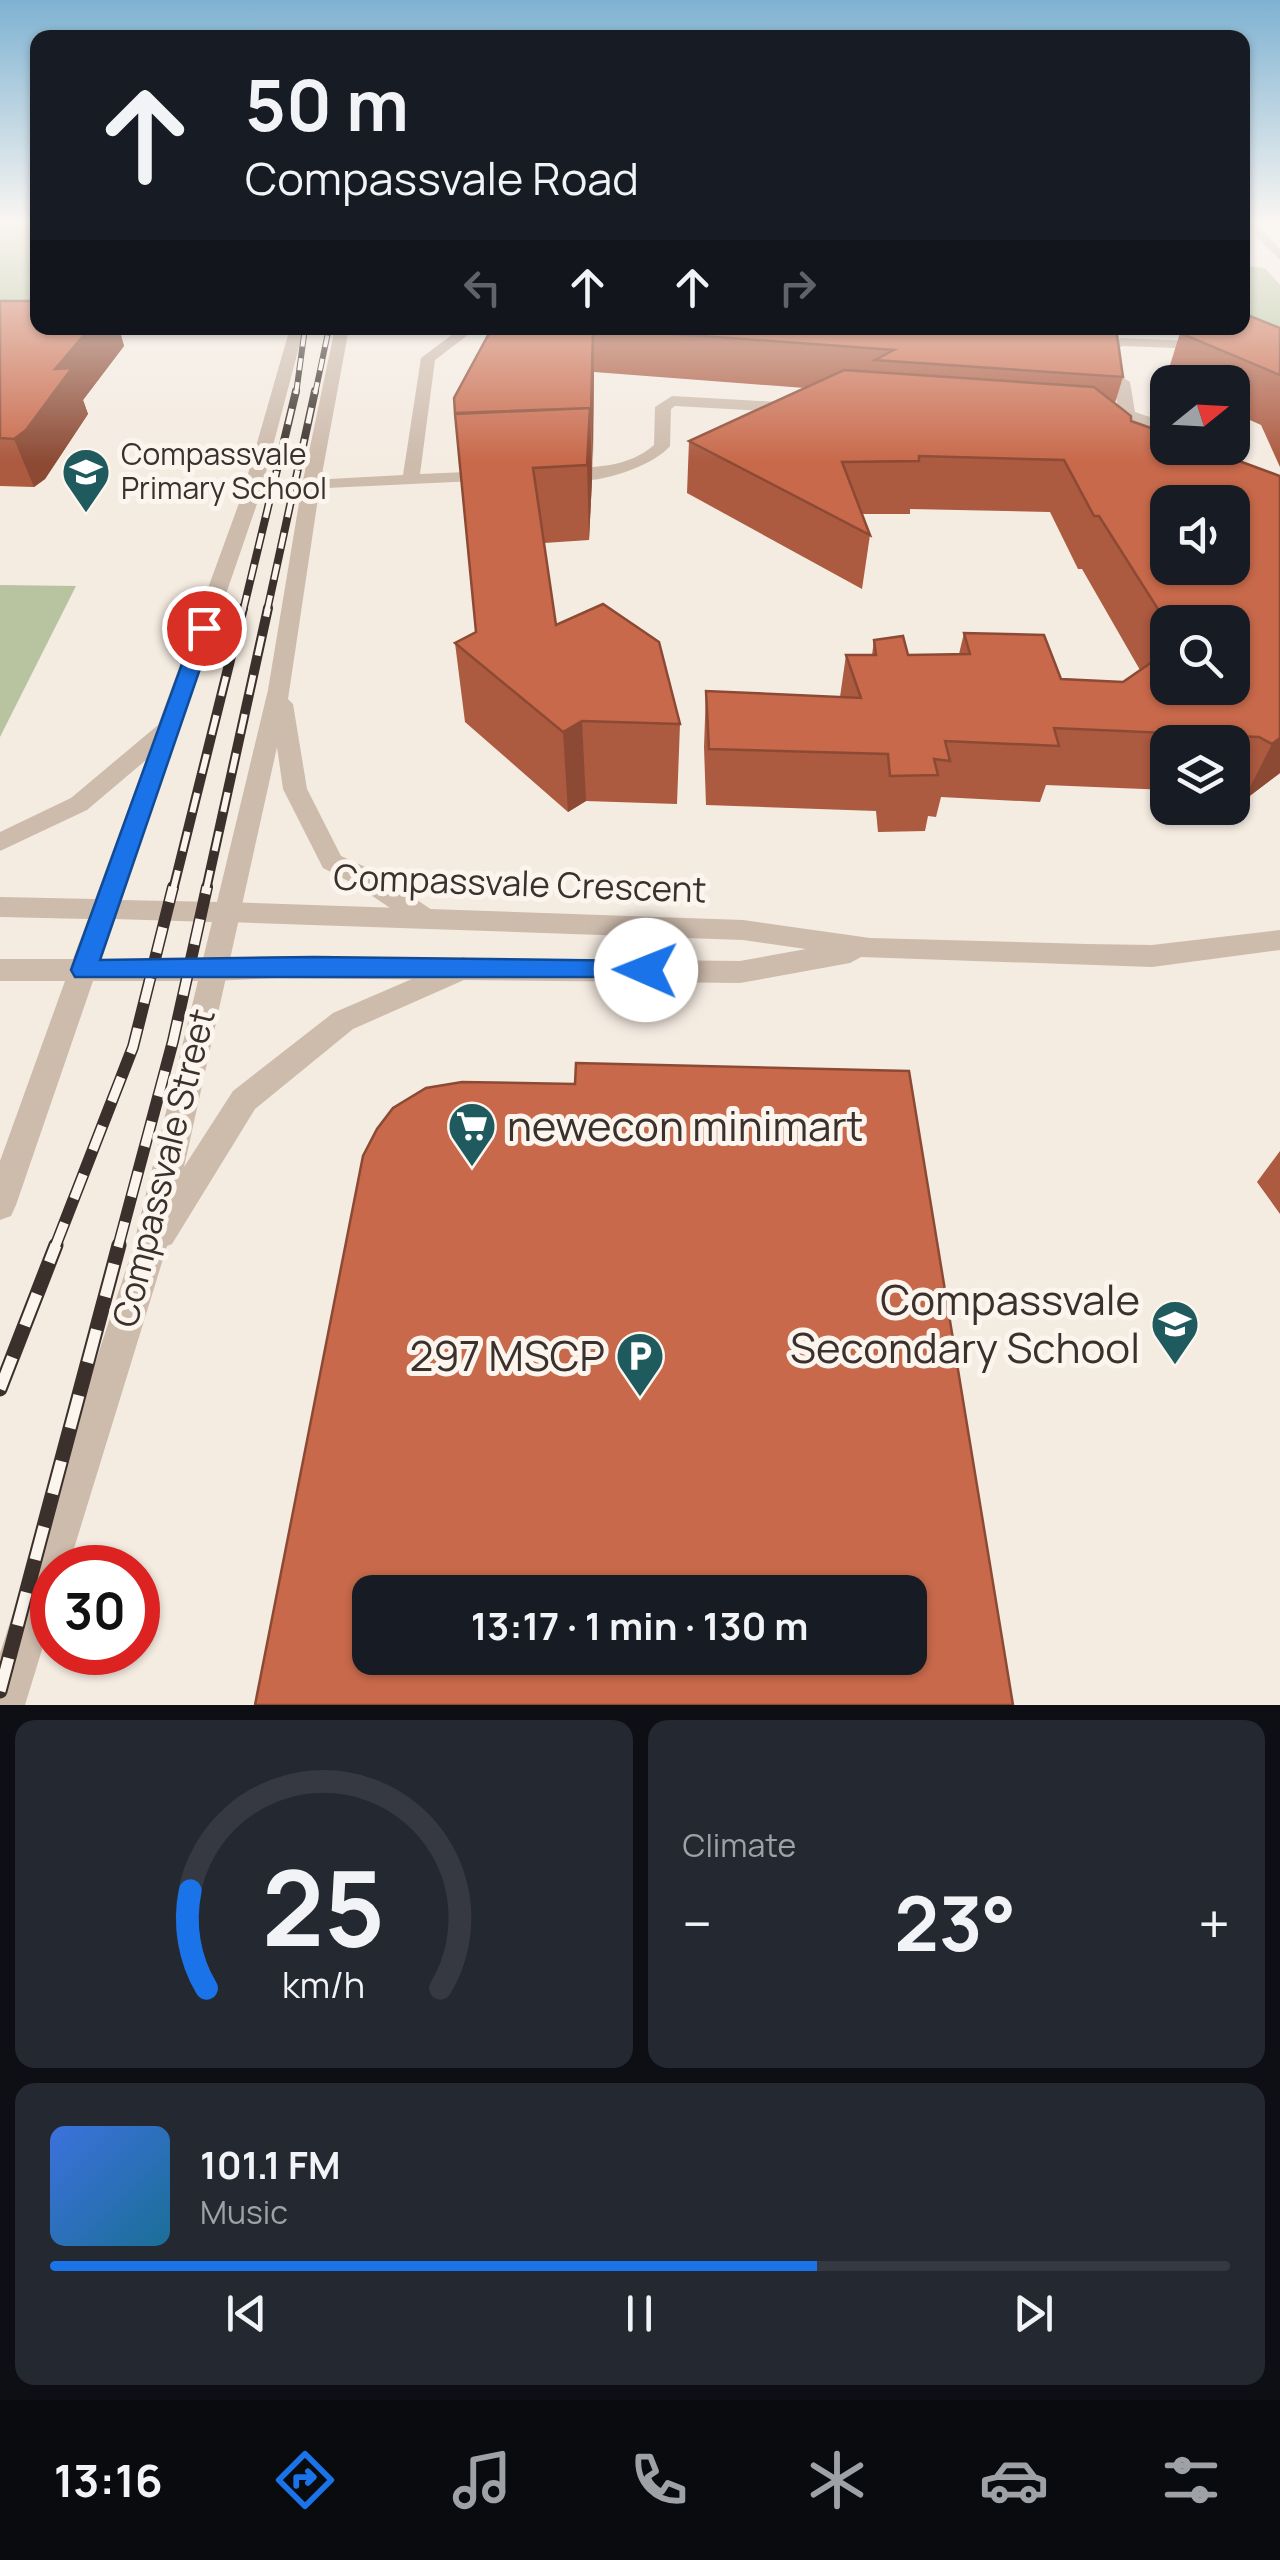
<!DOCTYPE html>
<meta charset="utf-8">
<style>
:root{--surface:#171b24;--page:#242831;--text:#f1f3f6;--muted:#9ea1a6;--line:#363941;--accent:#1a73e8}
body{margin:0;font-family:Manrope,sans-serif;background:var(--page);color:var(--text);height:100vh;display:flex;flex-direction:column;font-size:38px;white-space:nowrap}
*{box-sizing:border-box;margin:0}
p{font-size:32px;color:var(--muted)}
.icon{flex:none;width:55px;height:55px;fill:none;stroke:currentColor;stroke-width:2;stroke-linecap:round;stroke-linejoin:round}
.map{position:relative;height:1705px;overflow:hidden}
.drawer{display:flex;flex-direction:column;gap:15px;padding:15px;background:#0d0f14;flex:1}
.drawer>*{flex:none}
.guide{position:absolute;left:30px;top:30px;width:1220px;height:305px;border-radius:20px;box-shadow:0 2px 8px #0004;background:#171b24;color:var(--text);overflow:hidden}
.needle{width:65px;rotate:72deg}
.fabs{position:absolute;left:1150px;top:365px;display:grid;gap:20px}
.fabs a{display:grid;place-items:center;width:100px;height:100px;border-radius:20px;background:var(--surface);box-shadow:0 2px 8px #0004;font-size:50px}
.speed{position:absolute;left:30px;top:1545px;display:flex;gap:20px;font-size:50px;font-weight:700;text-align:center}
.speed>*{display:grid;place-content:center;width:130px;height:130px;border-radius:50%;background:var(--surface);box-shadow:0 2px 8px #0004;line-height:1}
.speed .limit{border:15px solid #d22;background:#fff;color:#111}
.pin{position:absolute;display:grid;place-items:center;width:85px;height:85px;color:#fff;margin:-42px;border:5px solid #fff;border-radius:50%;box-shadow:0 2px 10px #0007}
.me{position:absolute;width:110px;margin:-55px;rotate:271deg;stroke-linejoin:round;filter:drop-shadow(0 0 8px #0008)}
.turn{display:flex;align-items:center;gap:35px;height:210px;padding:0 50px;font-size:45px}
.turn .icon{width:130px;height:130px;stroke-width:2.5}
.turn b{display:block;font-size:70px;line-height:85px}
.lanes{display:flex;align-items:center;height:95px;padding:0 50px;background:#0003;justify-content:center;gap:50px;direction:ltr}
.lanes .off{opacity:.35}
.big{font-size:75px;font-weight:700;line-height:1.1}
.drawer .widget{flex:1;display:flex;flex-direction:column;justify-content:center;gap:15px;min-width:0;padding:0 35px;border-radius:20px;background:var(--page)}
.drawer .dial{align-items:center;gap:0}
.dial svg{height:260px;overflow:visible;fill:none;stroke:var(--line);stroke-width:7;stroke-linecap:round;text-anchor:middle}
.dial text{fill:var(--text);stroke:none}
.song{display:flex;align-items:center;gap:30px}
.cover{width:120px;height:120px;border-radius:15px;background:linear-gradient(135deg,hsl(220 70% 55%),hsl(200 70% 35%))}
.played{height:10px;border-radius:5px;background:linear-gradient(90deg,var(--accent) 65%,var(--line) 65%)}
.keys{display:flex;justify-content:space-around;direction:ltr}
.heat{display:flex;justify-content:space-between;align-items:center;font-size:55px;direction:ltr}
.drawer .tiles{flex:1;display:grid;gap:15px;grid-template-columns:1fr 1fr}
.widget:last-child{grid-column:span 2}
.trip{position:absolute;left:352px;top:1575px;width:575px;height:100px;border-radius:20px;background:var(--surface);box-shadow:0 2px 8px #0004;font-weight:700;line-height:100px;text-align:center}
.tabs{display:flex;height:160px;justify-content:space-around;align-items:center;background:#090b0e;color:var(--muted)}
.tabs .icon{width:70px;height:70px}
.tabs .active{color:var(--accent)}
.tabs b{font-size:45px;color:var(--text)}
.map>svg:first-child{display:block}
</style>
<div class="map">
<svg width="1280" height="1705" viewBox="0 0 1280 1705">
<rect width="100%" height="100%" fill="#f4ebe1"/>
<path fill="#b8c4a0" d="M0 223H37V323L0 322Z
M1243 266 1265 268 1280 285V340L1118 328H1242Z
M0 585 76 586 0 737Z"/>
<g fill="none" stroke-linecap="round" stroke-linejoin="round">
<path fill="#cdbbac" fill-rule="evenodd" d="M461 328H477L435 360 420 474 491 471 497 472V480L305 489V481L311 480 403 475 421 358Z
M1121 338 1280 344V352L1123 346 1119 348 1118 360H1108L1104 346Z
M1122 377 1130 382 1135 412 1168 423V434L1137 423 1135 430 1105 434V428L1120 424 1114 382Z
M672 396 797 403 805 408 797 413 675 406 671 409 670 446C651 469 577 493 552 474L561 469C594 467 628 468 654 445L655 407Z"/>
<path fill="#cdbbac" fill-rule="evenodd" d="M1243 223H1256L1280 249V260Z
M227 902 743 920 870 938 1086 944 1152 945 1280 930V950L1152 967 861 957 850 963 740 983 277 978 214 981 204 978 200 970 204 962 214 959 277 956 740 961 806 949 743 940 227 922 218 919 214 912 218 905Z"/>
<path fill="#cdbbac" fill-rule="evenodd" d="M290 328H304L260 495 121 900 217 902 268 690 302 485 335 328H349L320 485 288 699 293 704 307 789 341 856 374 871 432 910 436 917 432 924H414L356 885 323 868 283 789 277 747 184 1167 233 1091 333 1013 463 957 473 960 477 968 473 976 353 1029 255 1109 172 1244 167 1246 68 1568H52V1617L25 1705H0V1653L132 1251 198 981H93L16 1205 11 1216 0 1220V1161L65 981H0V959H73L88 919 0 917V897L95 899 146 760 87 810 0 851V832L71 798 158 725 242 495ZM114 919 212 922 203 959H100Z"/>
<g stroke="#3b302b" stroke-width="6">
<path id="rail-far4" d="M296 394 305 328
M315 394 329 328"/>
</g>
<g stroke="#3b302b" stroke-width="8">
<path id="rail-far3" d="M243 611 296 391
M267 611 315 391"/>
</g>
<g stroke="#3b302b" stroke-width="10">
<path id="rail-far2" d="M173 890 243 608
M206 890 268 608"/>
</g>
<g stroke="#3b302b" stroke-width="12">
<path id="rail-far1" d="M55 1247 133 1047 173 887
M118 1247 173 1041 207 887"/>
</g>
<g stroke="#3b302b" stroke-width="15">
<path id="rail" d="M0 1389 56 1245
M0 1691 119 1245"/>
</g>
<use href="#rail-far4" stroke="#fbf5ee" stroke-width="4" stroke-dasharray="12" stroke-linecap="butt"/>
<use href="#rail-far3" stroke="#fbf5ee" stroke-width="5" stroke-dasharray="16" stroke-linecap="butt"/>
<use href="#rail-far2" stroke="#fbf5ee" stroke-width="6" stroke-dasharray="20" stroke-linecap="butt"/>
<use href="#rail-far1" stroke="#fbf5ee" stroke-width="9" stroke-dasharray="26" stroke-linecap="butt"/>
<use href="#rail" stroke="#fbf5ee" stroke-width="11" stroke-dasharray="34" stroke-linecap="butt"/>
</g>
<path fill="#ac5a40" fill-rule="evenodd" d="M0 301 38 328H119L124 346 83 400 88 414 45 479 34 487 0 486Z
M492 328H1116L1123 377 1115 403 1131 421 1204 448 1280 773 1243 801 1232 794V742H1168V790L1046 785 1040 802 941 797 936 817 928 816 925 831 878 832 876 811 706 805 704 747 706 691 840 697 846 655H872L874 640 908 655 959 654 964 633 1061 679 1123 682 1140 670 1082 569H1078L1050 512 910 509V514H862L870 535 862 589 687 493 689 441 805 388 594 372 592 480 589 540 544 543 556 625 680 724 677 804 586 801 568 812 465 722 455 643 476 632ZM1168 622 1232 688H1168Z
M1280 328V467L1261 425 1232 412V382H1168L1165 381 1180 333Z
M1280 1151V1214L1257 1182Z"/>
<path fill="#8c4a34" d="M90 328H119L124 346 83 400 88 414 45 479 34 487 14 439 55 369Z
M593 328 594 372 593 460 591 415Z
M590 408 592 480 589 540 587 465Z
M582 721 586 801 568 812 563 732Z
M1280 738V773L1243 801 1272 744Z"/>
<path fill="#c8694b" stroke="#8c4a34" stroke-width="2.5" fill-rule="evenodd" d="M0 301H38V328H90L55 369 72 368 26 430 14 439 0 438Z
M1242 313 1280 328V375L1180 333 1197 328H1242Z
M492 328H1116L1123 377 875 360 894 350 593 328 591 415 590 408 455 413 454 398Z
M844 370 1094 387 1131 416V421L1168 434V448H1204L1280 476V738L1272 744 1259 737 1054 728 1059 746 945 741 950 761 934 759 938 775 890 776 888 754 709 749 706 691 861 698 846 655H876L874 640 903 636 908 655 970 654 964 633 1044 635 1061 679 1123 682 1168 651V688H1232V622H1168V625L1099 516H1094L1064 460 919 456V461L842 462 870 535 689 441ZM1168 502H1232V568H1168Z
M590 408 587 465 533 468 556 625 603 604 659 642 680 724 582 721 563 732 455 643 476 632 455 414Z
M576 1063 909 1071 1013 1705H255L363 1156 377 1129 393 1108 426 1088 462 1082 575 1084ZM370 1592H910V1658H370Z"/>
<linearGradient id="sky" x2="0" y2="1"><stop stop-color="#7eb2d2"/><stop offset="0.48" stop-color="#faf6f2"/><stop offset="1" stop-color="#faf6f2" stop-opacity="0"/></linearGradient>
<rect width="1280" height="462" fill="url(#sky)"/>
<path fill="#1a73e8" stroke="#114b97" stroke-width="2.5" d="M204 622 214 628 100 960 314 957 646 961 655 964 658 970 655 977H75L71 970 195 628Z"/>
<defs>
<g id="school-pin" transform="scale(2.5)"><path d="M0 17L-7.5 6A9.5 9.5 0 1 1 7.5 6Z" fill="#1f5a5e" stroke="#fbf5ee"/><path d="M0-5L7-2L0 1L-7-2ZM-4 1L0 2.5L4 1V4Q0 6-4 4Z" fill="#fff"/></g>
<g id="supermarket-pin" transform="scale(2.5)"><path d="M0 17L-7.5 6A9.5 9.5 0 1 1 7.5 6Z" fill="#1f5a5e" stroke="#fbf5ee"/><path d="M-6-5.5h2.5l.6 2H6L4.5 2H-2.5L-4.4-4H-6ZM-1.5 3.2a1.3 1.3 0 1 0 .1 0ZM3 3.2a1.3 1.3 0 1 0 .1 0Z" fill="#fff"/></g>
<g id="parking-pin" transform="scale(2.5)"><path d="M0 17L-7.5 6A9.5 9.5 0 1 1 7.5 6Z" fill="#1f5a5e" stroke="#fbf5ee"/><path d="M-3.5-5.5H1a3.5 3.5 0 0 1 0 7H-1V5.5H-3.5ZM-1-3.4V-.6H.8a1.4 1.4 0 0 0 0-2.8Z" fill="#fff"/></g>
</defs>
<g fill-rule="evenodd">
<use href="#school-pin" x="86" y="472"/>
<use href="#supermarket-pin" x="472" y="1126"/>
<use href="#school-pin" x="1175" y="1324"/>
<use href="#parking-pin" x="640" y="1356"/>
</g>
<g text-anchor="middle" stroke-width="10" stroke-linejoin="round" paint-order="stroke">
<g font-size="30" fill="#3b302b" stroke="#fbf5ee" text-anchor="start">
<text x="121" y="465">Compassvale<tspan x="121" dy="34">Primary School</tspan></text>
</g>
<g font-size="35" fill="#3b302b" stroke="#fbf5ee">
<text transform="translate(520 884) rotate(2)" y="12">Compassvale Crescent</text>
<text transform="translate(164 1168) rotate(-76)" y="12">Compassvale Street</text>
</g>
<g font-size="42" fill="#3b302b" stroke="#fbf5ee" text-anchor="end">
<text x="507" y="1141" text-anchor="start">newecon minimart</text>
<text x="1140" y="1315">Compassvale<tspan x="1140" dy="48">Secondary School</tspan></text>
<text x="605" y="1371">297 MSCP</text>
</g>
</g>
</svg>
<div class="fabs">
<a><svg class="needle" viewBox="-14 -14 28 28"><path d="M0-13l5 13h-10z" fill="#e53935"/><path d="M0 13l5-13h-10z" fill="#9ea1a6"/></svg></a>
<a><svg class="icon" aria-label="sound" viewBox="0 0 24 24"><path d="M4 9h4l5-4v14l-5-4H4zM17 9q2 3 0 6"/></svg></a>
<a><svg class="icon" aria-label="search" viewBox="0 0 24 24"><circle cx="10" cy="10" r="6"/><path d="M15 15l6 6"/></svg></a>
<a><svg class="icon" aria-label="layers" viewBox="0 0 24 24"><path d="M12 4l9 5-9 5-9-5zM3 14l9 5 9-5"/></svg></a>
</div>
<div class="speed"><div class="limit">30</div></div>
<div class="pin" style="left:204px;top:628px;background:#d93025"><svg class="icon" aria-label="arrive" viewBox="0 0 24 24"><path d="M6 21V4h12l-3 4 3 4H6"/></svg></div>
<svg class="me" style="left:646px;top:970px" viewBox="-20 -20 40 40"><circle r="19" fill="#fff"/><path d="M0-13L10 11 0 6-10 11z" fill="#1a73e8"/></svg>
<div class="trip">13:17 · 1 min · 130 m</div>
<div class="guide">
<div class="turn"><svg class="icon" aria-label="ahead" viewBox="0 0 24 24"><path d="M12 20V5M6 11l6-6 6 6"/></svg><div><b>50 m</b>Compassvale Road</div></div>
<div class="lanes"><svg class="icon off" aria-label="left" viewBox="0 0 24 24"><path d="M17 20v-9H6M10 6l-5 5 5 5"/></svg><svg class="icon" aria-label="ahead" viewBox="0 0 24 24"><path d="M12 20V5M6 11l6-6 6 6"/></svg><svg class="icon" aria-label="ahead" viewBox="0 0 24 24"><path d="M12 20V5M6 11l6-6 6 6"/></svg><svg class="icon off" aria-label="right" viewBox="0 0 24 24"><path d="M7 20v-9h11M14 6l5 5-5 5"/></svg></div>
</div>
</div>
<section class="drawer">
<div class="tiles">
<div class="widget dial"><svg viewBox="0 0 100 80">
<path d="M14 69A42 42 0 1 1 86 69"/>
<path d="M14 69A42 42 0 0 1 9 39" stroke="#1a73e8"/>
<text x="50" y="56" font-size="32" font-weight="700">25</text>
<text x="50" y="72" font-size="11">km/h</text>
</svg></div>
<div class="widget"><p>Climate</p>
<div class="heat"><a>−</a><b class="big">23°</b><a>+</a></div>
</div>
<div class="widget">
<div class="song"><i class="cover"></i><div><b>101.1 FM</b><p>Music</p></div></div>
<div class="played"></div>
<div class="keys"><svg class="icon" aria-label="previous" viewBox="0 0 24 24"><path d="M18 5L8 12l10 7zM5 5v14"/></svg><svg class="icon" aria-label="pause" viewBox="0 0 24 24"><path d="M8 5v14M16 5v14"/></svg><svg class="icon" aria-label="next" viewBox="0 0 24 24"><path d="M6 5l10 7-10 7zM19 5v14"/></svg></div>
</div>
</div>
</section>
<nav class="tabs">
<b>13:16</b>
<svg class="icon active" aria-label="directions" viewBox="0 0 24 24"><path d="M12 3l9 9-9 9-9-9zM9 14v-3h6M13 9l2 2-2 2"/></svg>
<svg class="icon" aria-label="music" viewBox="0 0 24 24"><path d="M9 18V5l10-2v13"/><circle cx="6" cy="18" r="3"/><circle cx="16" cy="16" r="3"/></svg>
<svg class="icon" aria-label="phone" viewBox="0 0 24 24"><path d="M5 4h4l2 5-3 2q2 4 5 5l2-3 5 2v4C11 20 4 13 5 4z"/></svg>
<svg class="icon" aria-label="climate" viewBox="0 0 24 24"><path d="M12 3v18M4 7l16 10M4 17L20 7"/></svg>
<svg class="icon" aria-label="car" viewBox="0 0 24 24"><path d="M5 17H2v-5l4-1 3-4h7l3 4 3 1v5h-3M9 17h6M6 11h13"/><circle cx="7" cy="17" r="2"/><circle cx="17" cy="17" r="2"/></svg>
<svg class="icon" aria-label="filters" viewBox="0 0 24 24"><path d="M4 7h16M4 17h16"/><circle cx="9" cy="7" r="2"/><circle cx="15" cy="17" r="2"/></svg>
</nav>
